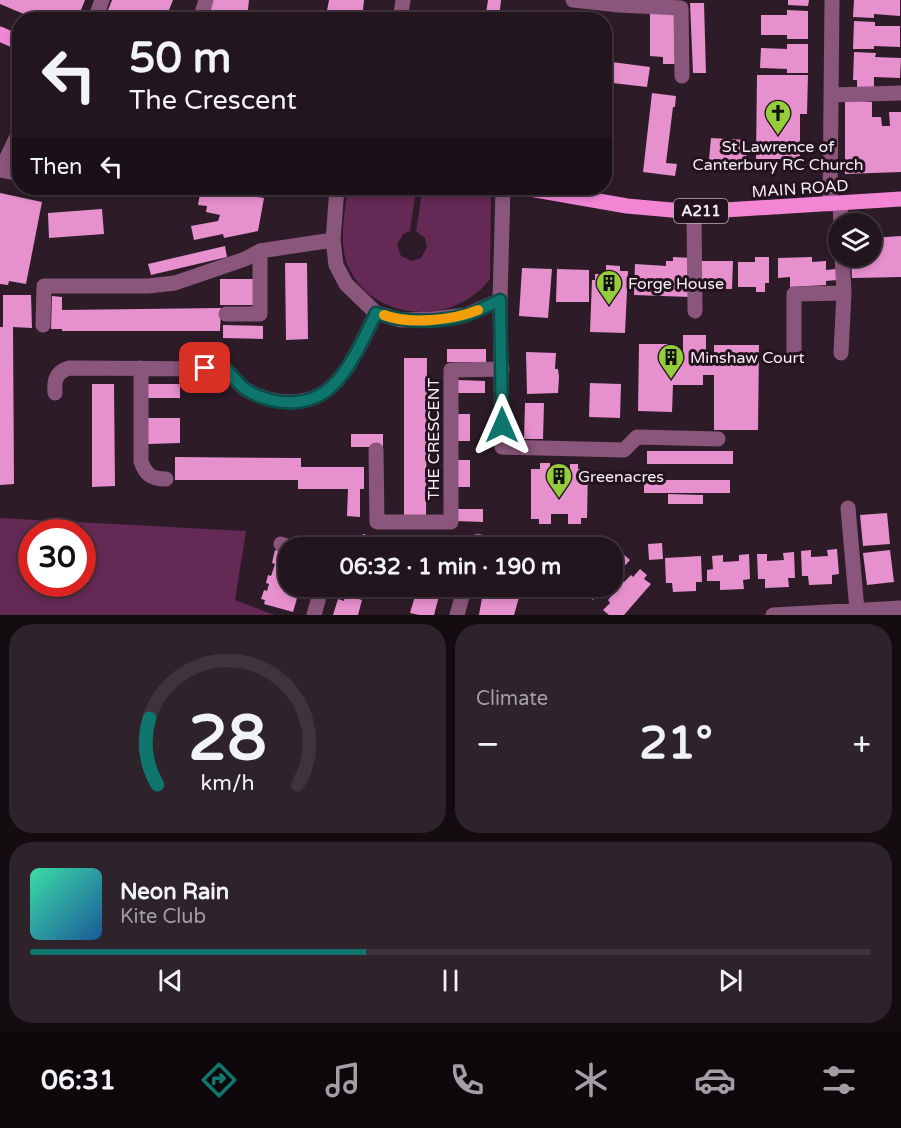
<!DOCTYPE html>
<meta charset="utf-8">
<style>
:root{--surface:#22151e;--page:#2e222b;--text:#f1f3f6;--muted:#a29fa4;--line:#3f343c;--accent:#0f766e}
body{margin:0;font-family:"Varela Round",sans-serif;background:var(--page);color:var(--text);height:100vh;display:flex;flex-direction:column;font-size:22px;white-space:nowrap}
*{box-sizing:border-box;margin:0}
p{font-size:20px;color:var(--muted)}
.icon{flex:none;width:33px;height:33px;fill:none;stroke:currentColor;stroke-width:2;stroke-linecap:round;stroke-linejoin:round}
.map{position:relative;height:615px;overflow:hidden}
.panel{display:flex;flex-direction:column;gap:9px;padding:9px;background:#130c10;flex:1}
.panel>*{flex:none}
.top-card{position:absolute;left:12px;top:12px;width:600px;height:183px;border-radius:24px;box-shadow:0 3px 9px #0003,0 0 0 2px var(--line);background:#22151e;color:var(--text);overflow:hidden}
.controls{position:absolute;left:828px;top:213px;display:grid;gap:12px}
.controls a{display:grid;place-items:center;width:54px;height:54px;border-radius:50%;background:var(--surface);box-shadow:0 3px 9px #0003,0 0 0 2px var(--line);font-size:30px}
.speed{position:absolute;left:18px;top:519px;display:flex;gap:12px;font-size:30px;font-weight:700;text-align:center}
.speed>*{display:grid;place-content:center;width:78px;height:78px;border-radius:50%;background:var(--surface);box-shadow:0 3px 9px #0003,0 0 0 2px var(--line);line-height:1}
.speed .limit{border:9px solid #d22;background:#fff;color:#111}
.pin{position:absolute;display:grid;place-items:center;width:51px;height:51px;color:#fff;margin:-26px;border-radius:12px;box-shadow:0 3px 9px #0006}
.me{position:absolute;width:66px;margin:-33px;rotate:0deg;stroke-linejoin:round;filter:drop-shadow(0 0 4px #0008)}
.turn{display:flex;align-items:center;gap:21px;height:126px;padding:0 18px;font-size:27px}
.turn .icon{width:78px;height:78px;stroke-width:2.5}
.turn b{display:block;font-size:42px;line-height:51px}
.then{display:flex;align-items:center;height:57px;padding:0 18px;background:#0003;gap:12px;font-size:22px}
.big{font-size:45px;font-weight:700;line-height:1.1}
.panel .tile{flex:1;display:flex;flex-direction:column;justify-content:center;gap:9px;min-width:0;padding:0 21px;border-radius:24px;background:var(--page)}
.panel .dial{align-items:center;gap:0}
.dial svg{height:156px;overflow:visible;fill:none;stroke:var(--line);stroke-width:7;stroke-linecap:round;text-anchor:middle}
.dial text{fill:var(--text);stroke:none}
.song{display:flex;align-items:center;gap:18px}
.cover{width:72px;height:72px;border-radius:9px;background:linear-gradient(135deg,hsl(160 70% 55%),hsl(210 70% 35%))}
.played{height:6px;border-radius:3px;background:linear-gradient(90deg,var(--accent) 40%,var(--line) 40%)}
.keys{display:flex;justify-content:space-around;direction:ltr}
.heat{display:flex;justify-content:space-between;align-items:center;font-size:33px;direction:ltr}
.panel .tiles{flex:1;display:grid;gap:9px;grid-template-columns:1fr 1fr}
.tile:last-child{grid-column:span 2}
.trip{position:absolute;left:278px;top:537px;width:345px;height:60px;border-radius:24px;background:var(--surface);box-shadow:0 3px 9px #0003,0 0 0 2px var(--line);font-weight:700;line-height:60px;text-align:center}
.tab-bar{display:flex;height:96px;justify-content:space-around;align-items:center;background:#0e080c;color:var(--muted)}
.tab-bar .icon{width:42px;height:42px}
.tab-bar .on{color:var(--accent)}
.tab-bar b{font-size:27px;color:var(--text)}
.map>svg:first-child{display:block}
</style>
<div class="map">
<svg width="901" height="615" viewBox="0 0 901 615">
<rect width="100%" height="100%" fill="#2d1c28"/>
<path fill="#652956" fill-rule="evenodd" d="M348 188H416L410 231 403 234 397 245 401 256 412 261 421 258 427 247 425 238 416 231 423 188H460L491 194 490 279C454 327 372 322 348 266 338 244 345 211 348 188Z
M0 518 246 531 235 600 274 615H0ZM82 532V584H32V532Z"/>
<path fill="#e690cd" d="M0 0H85L77 20H38L0 4Z
M112 0H173L165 20H104Z
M212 0H249L247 20H205Z
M329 0H364L362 20 326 16Z
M488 0H501L499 20H485Z
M788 0H809L808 6 788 5Z
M854 0H900V16L874 14V18L853 17Z
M690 3H704L706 73H693Z
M787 10 808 11V39H787V35H761V15H787Z
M650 13 674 14 675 64H663V57L650 56Z
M854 21 875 22V26H900V47L874 46V49H853Z
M787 44H808V73H787V69L760 68 761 48 787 49Z
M854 52 876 53 875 57 901 58 900 78 874 77V89L857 88V80H853Z
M604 61 650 67 647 87 604 82Z
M757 75H808L807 114H800V159H756Z
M652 93 676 96 675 107H673L666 163 677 164 675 176 643 172Z
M845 100 872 102V117H881L882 126H890L889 112H901V172L845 174Z
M711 138 747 140 746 161 709 160Z
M40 188H91L92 194 38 195Z
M201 188 217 189 218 188H238L252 191 251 196 264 198 258 231 224 238 223 234 194 240 191 226 218 221 220 215 206 212 207 206 198 205Z
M0 193 42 202 26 284 9 281 8 285 0 284Z
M102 209 104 234 49 238 48 213Z
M901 236V277L852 278 851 256H872V238Z
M225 246 227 257 151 275 148 264Z
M673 257 692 258 690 297 634 295 635 264 666 266V261H673Z
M755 257H769V283H765V292H756V287H738V262H755Z
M812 257V262L826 261V270L836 269 837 280 826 281V285L790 287V277L778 278V258Z
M702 261H733L732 289H702Z
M285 263H307L308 339 286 340Z
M606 265 620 266V271H628L625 333 590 332 592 280H595V274H606Z
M522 268 552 269 548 318 519 316Z
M557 269 589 270V302H556Z
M220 279H254V305H220Z
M3 295H31L32 328 13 327 14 484 0 485V327H3Z
M52 296 62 297V310L221 308 220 331H62V329H51Z
M223 325 263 326V339L223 338Z
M683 335H706V358H714V345H759L758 430H714V375H703V385H673L672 412 638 411 639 344H674V356H683Z
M447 349H486V362H447Z
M526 352 556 353 555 369H558L559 377 558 393 527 394Z
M404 358H427L426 515H404Z
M458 380 485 381V393H458Z
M590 383 621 384 620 418 589 417Z
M92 384H114L115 486 92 487Z
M147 384H180V398H147Z
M525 403H544L543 439H524Z
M458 414H470V441H457Z
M147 418H180V443L148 444Z
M351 434H383V447H351Z
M647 451H733V464H647Z
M175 457 301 458V467H364V489H360V517L347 516 348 489H298V480H175Z
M457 460H470V487H457Z
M540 463H550V475L554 476V484H565V476H570V464H578V469H588L587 518H581V524H568V514H551V524H539V519H531V469H540Z
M644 480H730V493H644Z
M668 494 703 495V504H668Z
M455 509H483V522L455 521Z
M887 513 890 544 863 546 860 515Z
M363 534 379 538 377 548H353L355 538 362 539Z
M432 537 455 543 454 548H429Z
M662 543 663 559 649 560 648 544Z
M616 548 630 560 616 575 624 582 631 575 633 577 640 569 647 575 644 579 651 584 624 615H609L603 610 610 603 608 600 616 591 612 588V552Z
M837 549 839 574 832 575V584L809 585 808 576H802L801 551 811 550V557L828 556 827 550Z
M275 550 288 554V586H297L295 594 298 595 293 612 264 604 265 600 261 599 264 590 267 591 269 584 266 583 268 575 271 576 275 564 272 563Z
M890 550 894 582 867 585 863 553Z
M794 552 795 578H788L789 587 765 588V579H758L757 554H767V561L784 560 783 553Z
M749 554 750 579 743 580 744 589 720 590V581H707V570L713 569 712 556 723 555V562L739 561V555Z
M701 556 702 582H696V591L673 592 672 583H666L665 558Z
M348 586H366L363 598 346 593Z
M484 586 515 587 513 592 520 594 514 615H479Z
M582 586H605L593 600 580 588Z
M417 589 439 596 434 615H419L410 613Z
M345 595 362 600 358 615H333L338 599 344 601Z"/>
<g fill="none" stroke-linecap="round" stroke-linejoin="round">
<path stroke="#8a567b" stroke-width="15" d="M573 0 619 5 681 8 682 76
M95 20 102 0
M200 20 206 0
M400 20 403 0
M831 95 901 93
M20 130 1 170 20 174
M337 188 333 240 336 265 346 284 376 313 401 320 433 319 466 315 500 300 503 188
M830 204 832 0
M840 204 841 224
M694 212 695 311
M500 300 502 447 624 450 637 437 718 439
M226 314H260V251
M43 325 44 286H148L175 283 245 259 260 251 333 240
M841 353 844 293 842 256
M794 354V294L844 293
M141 368V461C145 474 151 479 166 479
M55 393C54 380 56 372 69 368L226 369C232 375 238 384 245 389 270 404 307 409 331 387 350 370 365 336 376 313
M376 450 377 522H451V370L502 369
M848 508 857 610
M281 544 293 548
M476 548 478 541
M314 615 322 586
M457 615 465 586
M773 615 901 608"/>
<path stroke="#f286d5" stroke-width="15" d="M0 34 20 43
M524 188 627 206 694 212 901 199"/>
</g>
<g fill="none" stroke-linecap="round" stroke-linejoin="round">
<g stroke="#0a4d48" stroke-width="15">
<path id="route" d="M205 368 226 369C232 375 238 384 245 389 270 405 307 409 331 387 350 370 365 336 376 313 403 323 438 323 466 315 477 312 489 305 500 300L502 425"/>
</g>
<use href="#route" stroke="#0f766e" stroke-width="10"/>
<path stroke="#f59e0b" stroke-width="10" d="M384 315C409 325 454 320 478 310"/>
</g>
<defs>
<g id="church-pin" transform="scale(1.35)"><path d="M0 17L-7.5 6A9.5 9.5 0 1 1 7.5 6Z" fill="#95cc3b" stroke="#23131e"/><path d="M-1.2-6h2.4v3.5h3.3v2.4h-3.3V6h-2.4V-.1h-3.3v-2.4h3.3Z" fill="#111"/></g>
<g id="building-pin" transform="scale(1.35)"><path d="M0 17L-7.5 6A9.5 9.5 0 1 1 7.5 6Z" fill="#95cc3b" stroke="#23131e"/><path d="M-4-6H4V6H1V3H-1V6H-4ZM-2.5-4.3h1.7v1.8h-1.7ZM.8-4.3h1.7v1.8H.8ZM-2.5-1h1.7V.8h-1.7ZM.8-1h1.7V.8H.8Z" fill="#111"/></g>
</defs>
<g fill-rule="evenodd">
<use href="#church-pin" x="778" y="113"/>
<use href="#building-pin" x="609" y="283"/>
<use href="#building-pin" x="671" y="357"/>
<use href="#building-pin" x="559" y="476"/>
</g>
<g text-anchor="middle" stroke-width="6" stroke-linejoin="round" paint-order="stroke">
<rect fill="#23131e" stroke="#b9acb4" stroke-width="1.5" x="674" y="199" width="54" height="24" rx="4.5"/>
<g font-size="15" font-weight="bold" fill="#f9edf5">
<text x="701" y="216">A211</text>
</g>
<g font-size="16" fill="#f9edf5" stroke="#23131e" text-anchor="start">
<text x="778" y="152" text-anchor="middle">St Lawrence of<tspan x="778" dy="18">Canterbury RC Church</tspan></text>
<text x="628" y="289">Forge House</text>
<text x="690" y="363">Minshaw Court</text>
<text x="578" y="482">Greenacres</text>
</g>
<g font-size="16" fill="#f9edf5" stroke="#23131e">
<text transform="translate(800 188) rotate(-4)" y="6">MAIN ROAD</text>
<text transform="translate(433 439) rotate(-90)" y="6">THE CRESCENT</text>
</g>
</g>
</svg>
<div class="controls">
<a><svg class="icon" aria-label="layers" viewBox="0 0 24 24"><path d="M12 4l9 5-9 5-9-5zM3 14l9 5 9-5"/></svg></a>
</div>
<div class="speed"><div class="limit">30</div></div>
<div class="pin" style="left:205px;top:368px;background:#d93025"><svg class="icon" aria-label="arrive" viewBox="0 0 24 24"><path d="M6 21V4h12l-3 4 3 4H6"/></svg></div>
<svg class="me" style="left:502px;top:425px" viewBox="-20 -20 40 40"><path d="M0-17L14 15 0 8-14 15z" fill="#0f766e" stroke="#fff" stroke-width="4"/></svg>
<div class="trip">06:32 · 1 min · 190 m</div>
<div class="top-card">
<div class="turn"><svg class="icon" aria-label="left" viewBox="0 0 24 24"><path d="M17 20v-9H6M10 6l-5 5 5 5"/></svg><div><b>50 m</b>The Crescent</div></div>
<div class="then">Then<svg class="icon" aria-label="left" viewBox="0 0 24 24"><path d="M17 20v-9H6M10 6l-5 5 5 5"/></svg></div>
</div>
</div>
<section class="panel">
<div class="tiles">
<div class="tile dial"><svg viewBox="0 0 100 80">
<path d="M14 69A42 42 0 1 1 86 69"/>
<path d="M14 69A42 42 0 0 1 10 35" stroke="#0f766e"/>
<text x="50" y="56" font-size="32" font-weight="700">28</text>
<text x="50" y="72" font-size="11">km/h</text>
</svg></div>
<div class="tile"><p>Climate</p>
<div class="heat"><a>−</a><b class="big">21°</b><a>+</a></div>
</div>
<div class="tile">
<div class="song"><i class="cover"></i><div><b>Neon Rain</b><p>Kite Club</p></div></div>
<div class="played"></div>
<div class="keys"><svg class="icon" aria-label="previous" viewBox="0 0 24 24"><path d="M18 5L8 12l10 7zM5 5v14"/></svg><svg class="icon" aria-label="pause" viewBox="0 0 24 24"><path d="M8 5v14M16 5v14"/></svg><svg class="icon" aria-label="next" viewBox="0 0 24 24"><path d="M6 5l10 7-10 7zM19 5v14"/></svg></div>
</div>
</div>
</section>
<nav class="tab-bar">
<b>06:31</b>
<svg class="icon on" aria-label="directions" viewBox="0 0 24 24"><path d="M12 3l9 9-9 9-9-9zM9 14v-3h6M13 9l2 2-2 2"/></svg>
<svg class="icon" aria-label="music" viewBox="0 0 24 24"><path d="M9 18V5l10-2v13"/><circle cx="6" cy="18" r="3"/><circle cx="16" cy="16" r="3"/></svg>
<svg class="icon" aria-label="phone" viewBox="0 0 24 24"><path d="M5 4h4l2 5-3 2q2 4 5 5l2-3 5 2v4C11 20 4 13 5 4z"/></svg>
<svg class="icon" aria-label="climate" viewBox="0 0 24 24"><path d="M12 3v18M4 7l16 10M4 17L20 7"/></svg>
<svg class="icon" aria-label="car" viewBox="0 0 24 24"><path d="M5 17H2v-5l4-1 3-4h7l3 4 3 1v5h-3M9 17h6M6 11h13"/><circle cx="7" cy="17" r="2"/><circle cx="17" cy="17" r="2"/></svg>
<svg class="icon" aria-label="filters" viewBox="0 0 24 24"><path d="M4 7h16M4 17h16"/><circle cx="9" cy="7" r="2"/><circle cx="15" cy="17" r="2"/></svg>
</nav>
